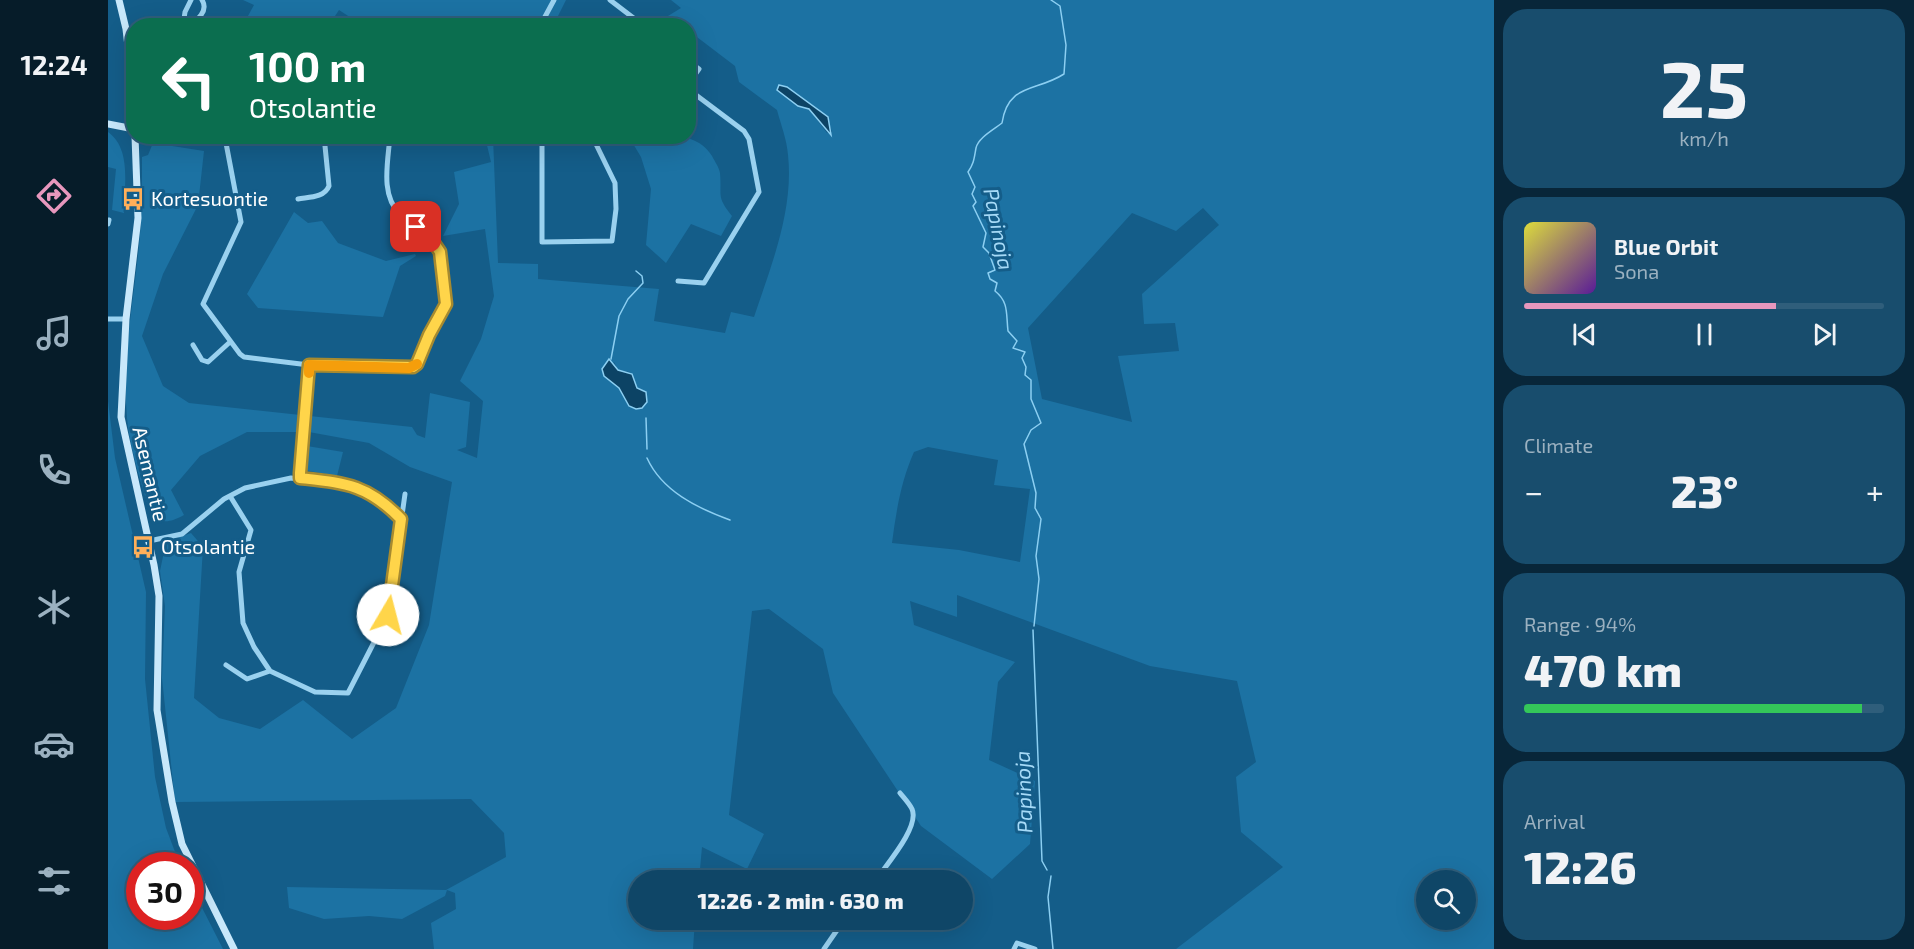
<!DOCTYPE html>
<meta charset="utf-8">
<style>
:root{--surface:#0f4667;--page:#184d6d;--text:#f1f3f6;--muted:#9bb1c0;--line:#2f5e7b;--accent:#e797bd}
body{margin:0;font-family:"Exo 2",sans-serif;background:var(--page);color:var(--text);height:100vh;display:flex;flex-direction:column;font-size:22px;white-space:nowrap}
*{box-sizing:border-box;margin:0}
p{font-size:20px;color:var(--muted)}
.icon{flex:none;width:33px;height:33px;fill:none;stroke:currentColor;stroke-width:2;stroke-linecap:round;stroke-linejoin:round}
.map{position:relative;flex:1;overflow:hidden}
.details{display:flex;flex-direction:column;gap:9px;padding:9px;background:#082639;width:420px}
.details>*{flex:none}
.hud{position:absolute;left:18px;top:18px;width:570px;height:126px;border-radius:24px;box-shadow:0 6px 24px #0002,0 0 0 2px var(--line);background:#0b6e4f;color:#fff;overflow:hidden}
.controls{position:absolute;left:1308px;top:870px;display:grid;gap:12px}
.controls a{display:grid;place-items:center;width:60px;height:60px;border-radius:50%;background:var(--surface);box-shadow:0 6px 24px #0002,0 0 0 2px var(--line);font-size:30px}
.speed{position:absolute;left:18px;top:852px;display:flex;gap:12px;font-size:30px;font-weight:700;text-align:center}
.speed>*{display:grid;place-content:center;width:78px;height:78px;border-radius:50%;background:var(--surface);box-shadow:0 6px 24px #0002,0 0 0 2px var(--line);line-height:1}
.speed .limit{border:9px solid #d22;background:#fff;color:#111}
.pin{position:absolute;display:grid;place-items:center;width:51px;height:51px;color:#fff;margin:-26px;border-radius:12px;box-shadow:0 3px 9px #0006}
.me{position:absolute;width:66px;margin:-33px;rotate:8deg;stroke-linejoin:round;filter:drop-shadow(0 0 4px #0008)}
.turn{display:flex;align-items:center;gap:21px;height:126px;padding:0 24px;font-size:27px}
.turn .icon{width:78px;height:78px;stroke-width:2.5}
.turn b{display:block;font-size:42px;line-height:51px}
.big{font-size:45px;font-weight:800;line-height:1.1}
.details .widget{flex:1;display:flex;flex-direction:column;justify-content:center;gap:9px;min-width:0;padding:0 21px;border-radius:24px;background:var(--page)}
.details .dial{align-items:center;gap:0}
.dial b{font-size:78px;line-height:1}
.song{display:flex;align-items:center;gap:18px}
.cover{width:72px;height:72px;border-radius:9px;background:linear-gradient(135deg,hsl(60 70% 55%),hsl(270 70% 35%))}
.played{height:6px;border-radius:3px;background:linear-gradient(90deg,var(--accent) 70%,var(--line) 70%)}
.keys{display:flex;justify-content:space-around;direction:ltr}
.heat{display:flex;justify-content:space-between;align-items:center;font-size:33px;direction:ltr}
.charge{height:9px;border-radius:4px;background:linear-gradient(90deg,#34c759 94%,var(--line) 0)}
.trip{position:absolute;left:520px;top:870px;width:345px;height:60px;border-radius:30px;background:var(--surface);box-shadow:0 6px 24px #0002,0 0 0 2px var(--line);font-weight:800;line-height:60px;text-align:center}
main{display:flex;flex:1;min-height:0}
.tabs{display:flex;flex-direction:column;width:108px;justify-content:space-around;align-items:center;background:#061c29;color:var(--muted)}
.tabs .icon{width:42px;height:42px}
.tabs .selected{color:var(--accent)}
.tabs b{font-size:27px;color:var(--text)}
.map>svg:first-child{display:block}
</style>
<main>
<nav class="tabs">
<b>12:24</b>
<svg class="icon selected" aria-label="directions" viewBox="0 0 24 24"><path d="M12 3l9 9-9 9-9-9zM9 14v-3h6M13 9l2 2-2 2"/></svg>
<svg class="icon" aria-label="music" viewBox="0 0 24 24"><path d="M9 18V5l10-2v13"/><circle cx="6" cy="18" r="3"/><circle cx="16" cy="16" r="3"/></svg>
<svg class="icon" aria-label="phone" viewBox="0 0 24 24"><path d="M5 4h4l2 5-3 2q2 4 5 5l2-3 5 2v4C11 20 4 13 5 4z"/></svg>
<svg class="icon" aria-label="climate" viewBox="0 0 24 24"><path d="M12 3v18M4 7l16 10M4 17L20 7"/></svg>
<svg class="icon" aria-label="car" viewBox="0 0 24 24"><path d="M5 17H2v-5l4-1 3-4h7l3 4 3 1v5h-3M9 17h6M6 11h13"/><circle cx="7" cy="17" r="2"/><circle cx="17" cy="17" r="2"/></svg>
<svg class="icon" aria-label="filters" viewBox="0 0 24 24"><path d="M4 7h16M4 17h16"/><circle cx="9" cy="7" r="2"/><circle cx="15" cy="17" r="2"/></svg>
</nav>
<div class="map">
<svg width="1386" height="949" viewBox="0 0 1386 949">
<rect width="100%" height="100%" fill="#145d89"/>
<path fill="#1c72a3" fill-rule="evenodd" d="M135 0H458L450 16 471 25H254L231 10 221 25H135L146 5Z
M563 0H1386V949H1068L1175 867 1133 832 1128 777 1148 762 1129 681 1042 666 849 595V617L802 601 806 625 907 662 890 682 881 760 927 781 922 844 884 879 813 826 725 693 715 649 661 609 644 611 621 815 656 834 639 869 594 847 591 880H531V920H587L585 949H326L323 923 348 909 347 893 339 890 337 896 294 919 261 916 216 919 181 908 179 887 338 890 398 857 396 833 363 799 67 802 54 678 57 606 52 571 58 542 83 533 95 547 86 698 111 718 152 729 195 700 244 739 288 708 321 625 344 482 302 467 261 443 201 432H139L92 456 63 490 76 515C48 531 42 514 35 489 28 466 21 441 19 418 13 351 29 287 33 221 34 200 34 178 34 157L40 155 45 143 96 151 90 205 55 274 34 336 55 386 81 403 304 427 309 435 317 438 322 393 362 402 358 447 349 450 369 458 375 401 352 381 373 339 386 296 377 229 335 236 351 204 346 172 383 162 377 137H385L390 263 430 264V279L551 289 546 321 617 333 623 312 646 317C663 266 686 210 680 155 679 140 673 125 669 110L631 82 627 66 581 31 580 26 573 25 560 16 573 8ZM671 85 679 87 718 116 724 132 719 133 701 109 690 106 669 90ZM1095 208 1111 225 1034 294 1036 324 1067 323 1071 351 1010 356 1024 422 934 399 920 328 1024 213 1068 231ZM506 362 510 370 522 372 529 388 538 392 539 398 521 406 511 388 496 376ZM820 447 890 460 886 485 922 489 912 562 851 550 784 543C788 512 793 481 806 452ZM1318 880H1358V920H1318Z
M0 132C24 149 16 187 16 213L4 210 8 169 0 167Z
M521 137C548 136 587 128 604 156 607 162 611 167 612 173 614 197 608 196 624 216L613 236 583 224 558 263 538 245 543 189 533 157Z
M186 212 200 223 214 221 230 243 278 261 307 254 308 256 292 266 275 317 150 308 139 294Z
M0 401 7 458 38 592 37 679 47 777 58 828 72 865 32 866V916H82L83 886 115 949H0Z
M199 446 235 452 229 476 196 470Z"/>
<path fill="#0c4365" stroke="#8ccff2" stroke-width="1.5" d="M671 85 679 87 720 117 723 135 701 109 690 106 669 90Z
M501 359 510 370 524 374 529 388 538 392 539 402 534 408 528 409 521 406 511 388 496 376 494 369Z"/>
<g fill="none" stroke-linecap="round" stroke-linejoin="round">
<path stroke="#8ccff2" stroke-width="1.5" d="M503 359 511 316 520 299 535 283 534 276 528 271
M538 418 539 449
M539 458C554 491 589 508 622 520
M926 626 931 579 928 556 933 519 927 508 928 493 916 444 923 430 933 423 923 399V380L917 375 918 367 914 358 917 352 905 348 909 341 900 331C898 314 901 302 887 291L889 283 882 279 880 273 887 270 881 253 875 247 878 233 865 206 868 202 864 194 867 187 860 172C866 163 866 159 868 148 870 138 885 130 894 123 900 83 928 92 956 74L958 45 952 6 943 0
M925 630 934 861 939 870
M943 876 940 897 945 949"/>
<path stroke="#9ad1ef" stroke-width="5" d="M502 0 536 26
M75 26 77 12 83 0
M81 26C89 20 101 11 94 0
M432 26 446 0
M580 61 591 69 580 84
M66 136C113 146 157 145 203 136
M434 136V242L504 241 508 209 507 183 484 136
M118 143 133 222 95 304 132 354 136 357 201 365 301 368 309 364 338 304 332 252 329 245C318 233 304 225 292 214 272 195 280 162 282 136
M190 199C201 197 216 198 221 186L216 136
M0 224 1 220
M570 281 596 283 651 192 641 139 636 131 580 89
M0 319H18
M85 345 94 360 100 362 122 342
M192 478 201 365
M122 496 143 530 131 572 135 623 146 647 162 671 207 692 240 693 280 615 297 494
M41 541 74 534 116 499 137 488 183 478 242 484 293 519
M118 665 139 679 162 671
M768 880C778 865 812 827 804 809 801 803 796 798 792 793
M716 949 736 920
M906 949 909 943 927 949"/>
<path stroke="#c8e8fb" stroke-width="7" d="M11 0 18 29 26 99
M0 124 26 129
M27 136 30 218 18 319 13 417 46 565 51 596 49 710 64 802 74 844 126 949"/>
</g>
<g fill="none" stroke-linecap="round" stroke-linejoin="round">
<g stroke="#a68a30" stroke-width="15">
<path id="route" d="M280 615 293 519C259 484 237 483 192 478V473L201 365 305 367 309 364 321 335 338 304 332 252 324 240 308 227"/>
</g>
<use href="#route" stroke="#ffd54a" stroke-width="10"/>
<path stroke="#f59e0b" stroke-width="10" d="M201 373V365L301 368 309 364"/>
</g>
<defs>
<g id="bus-bare" transform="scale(1.8)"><path d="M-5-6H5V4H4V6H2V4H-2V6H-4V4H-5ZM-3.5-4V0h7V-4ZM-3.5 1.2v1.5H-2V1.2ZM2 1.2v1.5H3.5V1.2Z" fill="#ffaf59" stroke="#145d89" stroke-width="2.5" paint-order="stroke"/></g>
</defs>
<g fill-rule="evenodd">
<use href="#bus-bare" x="25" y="199"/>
<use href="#bus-bare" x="35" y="547"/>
</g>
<g text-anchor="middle" stroke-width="6" stroke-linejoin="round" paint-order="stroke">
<g font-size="20" fill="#fff" stroke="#145d89" text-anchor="start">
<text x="43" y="206">Kortesuontie</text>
<text x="53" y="554">Otsolantie</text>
</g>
<g font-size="20" fill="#fff" stroke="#145d89">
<text transform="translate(42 474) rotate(77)" y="7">Asemantie</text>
</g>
<g font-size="21" font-style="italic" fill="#a6daf7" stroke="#145d89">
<text transform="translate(890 229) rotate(79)" y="7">Papinoja</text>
<text transform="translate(916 792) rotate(-92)" y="7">Papinoja</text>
</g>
</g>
</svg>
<div class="controls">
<a><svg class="icon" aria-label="search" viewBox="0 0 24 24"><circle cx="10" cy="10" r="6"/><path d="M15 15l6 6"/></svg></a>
</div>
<div class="speed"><div class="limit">30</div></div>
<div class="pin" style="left:308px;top:227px;background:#d93025"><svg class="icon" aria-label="arrive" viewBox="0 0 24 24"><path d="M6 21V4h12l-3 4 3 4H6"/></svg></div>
<svg class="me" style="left:280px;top:615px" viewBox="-20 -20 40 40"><circle r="19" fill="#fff"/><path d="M0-13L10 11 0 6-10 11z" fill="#ffd54a"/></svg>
<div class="trip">12:26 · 2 min · 630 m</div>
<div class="hud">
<div class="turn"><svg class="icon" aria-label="left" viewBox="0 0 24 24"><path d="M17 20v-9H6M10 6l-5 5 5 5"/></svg><div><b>100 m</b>Otsolantie</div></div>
</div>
</div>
<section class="details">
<div class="widget dial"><b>25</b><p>km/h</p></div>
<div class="widget">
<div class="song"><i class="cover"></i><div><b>Blue Orbit</b><p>Sona</p></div></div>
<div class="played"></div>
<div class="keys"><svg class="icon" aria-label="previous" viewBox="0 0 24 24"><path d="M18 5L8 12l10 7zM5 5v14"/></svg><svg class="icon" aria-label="pause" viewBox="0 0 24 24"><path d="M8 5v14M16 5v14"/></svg><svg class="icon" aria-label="next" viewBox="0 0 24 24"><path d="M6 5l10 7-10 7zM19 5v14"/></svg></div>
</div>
<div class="widget"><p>Climate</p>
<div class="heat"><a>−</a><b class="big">23°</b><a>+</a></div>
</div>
<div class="widget"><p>Range · 94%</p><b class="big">470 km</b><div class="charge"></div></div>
<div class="widget"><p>Arrival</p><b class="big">12:26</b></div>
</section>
</main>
